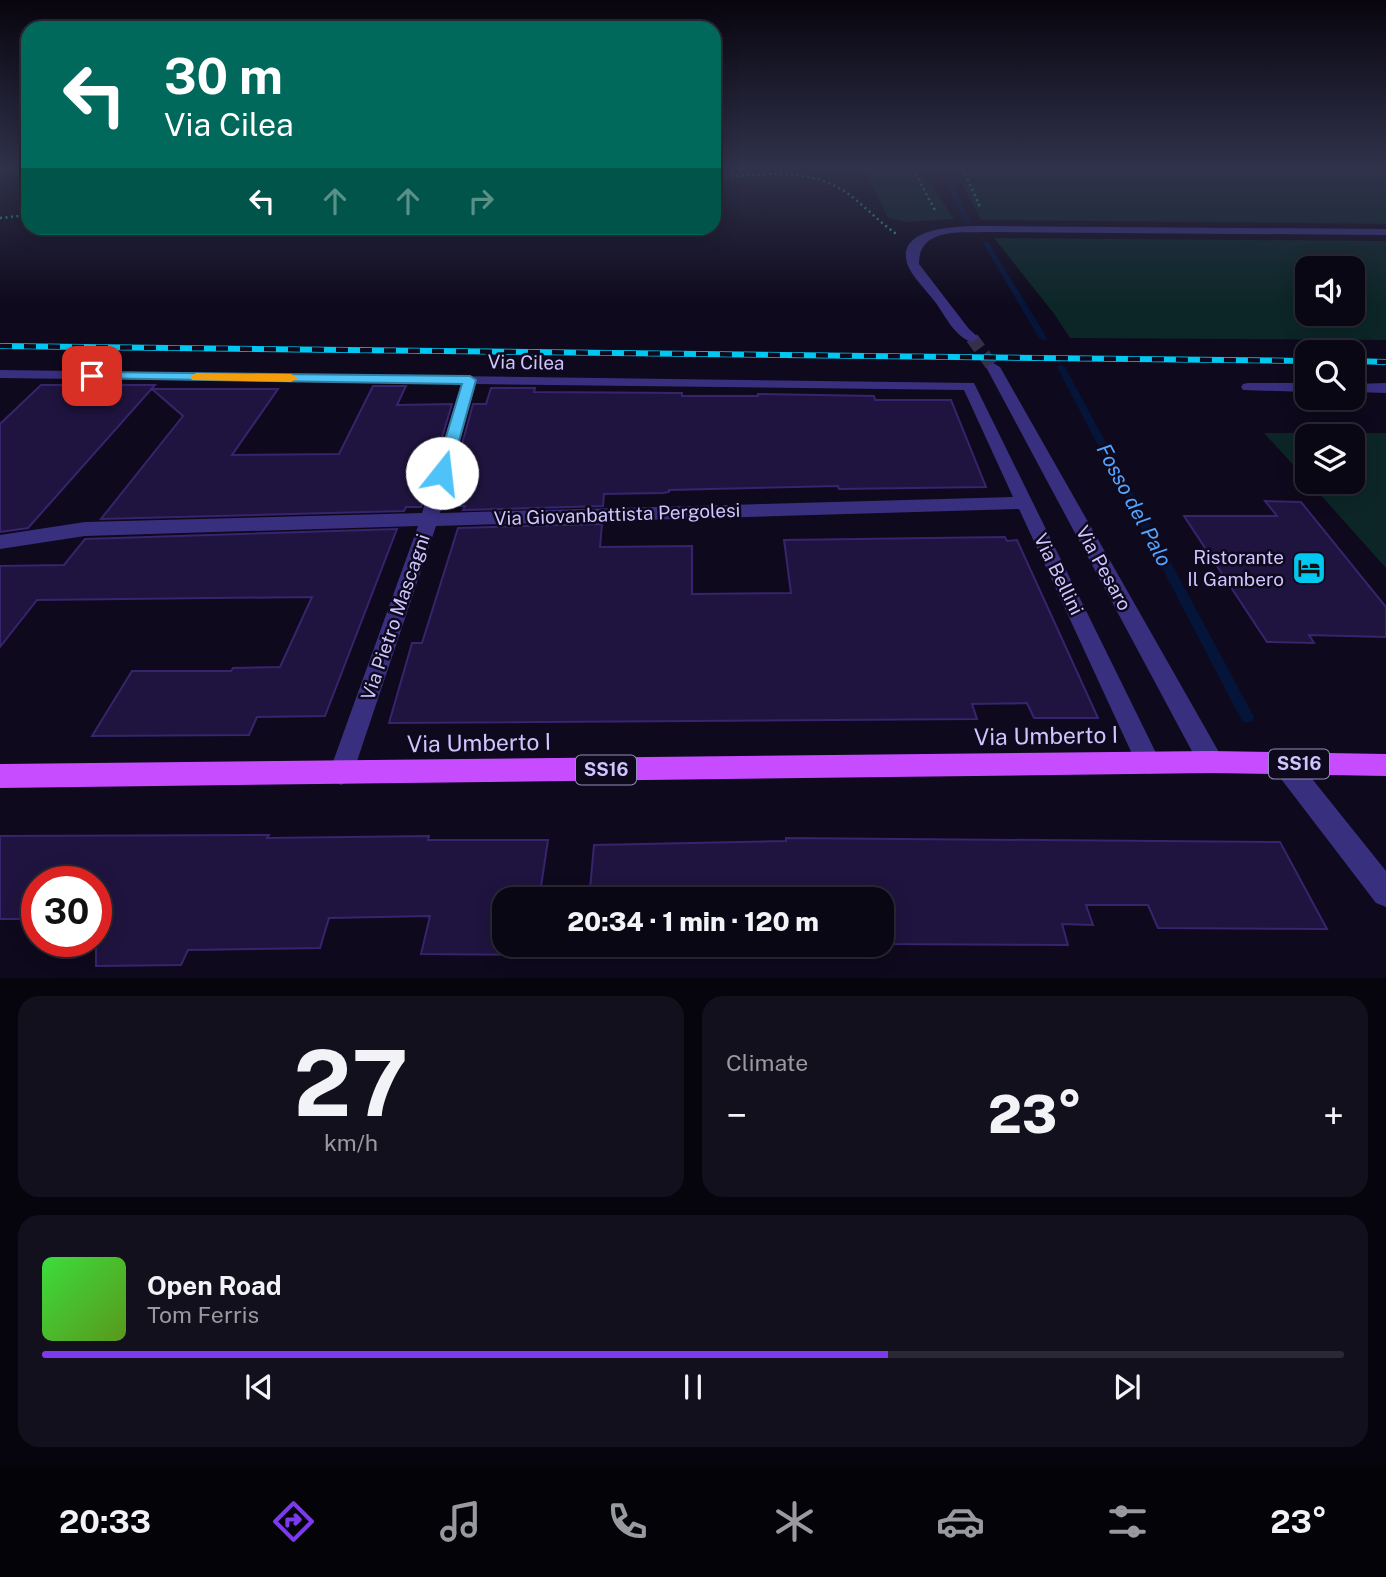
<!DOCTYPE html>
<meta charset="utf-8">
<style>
:root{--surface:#0a0715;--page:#13101e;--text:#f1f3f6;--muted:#9999a0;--line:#2a2834;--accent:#7c3aed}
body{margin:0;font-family:"Public Sans",sans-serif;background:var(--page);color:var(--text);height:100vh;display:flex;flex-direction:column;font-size:26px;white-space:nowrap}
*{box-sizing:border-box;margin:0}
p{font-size:23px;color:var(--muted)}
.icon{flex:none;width:38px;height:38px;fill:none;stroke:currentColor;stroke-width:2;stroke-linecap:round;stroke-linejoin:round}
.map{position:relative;height:978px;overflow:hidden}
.details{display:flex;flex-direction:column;gap:18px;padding:18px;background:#06040c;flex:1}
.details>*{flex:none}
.banner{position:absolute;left:21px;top:21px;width:700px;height:214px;border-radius:21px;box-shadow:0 4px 18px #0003,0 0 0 2px var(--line);background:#00695c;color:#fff;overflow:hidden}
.controls{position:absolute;left:1295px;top:256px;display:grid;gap:14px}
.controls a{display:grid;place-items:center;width:70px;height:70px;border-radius:14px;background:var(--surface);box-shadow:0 4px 18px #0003,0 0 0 2px var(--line);font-size:35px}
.speed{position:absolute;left:21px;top:866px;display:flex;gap:14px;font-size:35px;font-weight:700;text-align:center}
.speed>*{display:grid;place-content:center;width:91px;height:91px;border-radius:50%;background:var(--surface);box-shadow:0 4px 18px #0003,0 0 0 2px var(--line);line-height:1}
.speed .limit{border:10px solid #d22;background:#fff;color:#111}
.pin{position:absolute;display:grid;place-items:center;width:60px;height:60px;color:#fff;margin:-30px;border-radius:14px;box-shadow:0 4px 10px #0006}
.me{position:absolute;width:77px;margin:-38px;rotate:16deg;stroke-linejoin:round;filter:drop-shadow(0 0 5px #0008)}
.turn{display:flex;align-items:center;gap:24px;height:147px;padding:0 28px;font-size:32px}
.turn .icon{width:91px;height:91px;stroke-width:2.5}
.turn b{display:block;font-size:49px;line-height:60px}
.lanes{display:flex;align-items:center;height:66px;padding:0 28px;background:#0003;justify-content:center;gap:35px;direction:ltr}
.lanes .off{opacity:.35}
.big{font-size:52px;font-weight:800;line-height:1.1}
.details .widget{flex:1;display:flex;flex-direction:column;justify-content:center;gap:10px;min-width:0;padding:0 24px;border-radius:21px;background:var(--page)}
.details .dial{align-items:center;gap:0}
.dial b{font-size:91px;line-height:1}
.song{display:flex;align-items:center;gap:21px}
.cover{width:84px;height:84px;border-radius:10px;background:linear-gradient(135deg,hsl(120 70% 55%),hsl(90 70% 35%))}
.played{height:7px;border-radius:4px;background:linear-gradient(90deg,var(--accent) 65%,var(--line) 65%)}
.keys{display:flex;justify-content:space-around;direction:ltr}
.heat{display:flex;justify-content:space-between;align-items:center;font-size:38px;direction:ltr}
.details .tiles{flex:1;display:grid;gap:18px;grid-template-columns:1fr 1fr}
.widget:last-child{grid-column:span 2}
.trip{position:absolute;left:492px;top:887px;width:402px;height:70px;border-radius:21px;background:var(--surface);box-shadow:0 4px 18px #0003,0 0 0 2px var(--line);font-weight:800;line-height:70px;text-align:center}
.tab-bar{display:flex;height:112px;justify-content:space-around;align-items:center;background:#040308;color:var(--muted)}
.tab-bar .icon{width:49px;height:49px}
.tab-bar .current{color:var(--accent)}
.tab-bar b{font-size:32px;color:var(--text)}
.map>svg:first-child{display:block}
</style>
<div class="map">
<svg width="1386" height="979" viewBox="0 0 1386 979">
<rect width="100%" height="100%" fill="#0e091c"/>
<path fill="#0c2627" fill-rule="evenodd" d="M742 169H921L954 219 906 222 888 218 865 170 743 171Z
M954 169H1386V224L981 220Z
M994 238 1386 241V340L1070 338 1055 315ZM1307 268H1353V313H1307Z
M1264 433H1386V568L1308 481H1353V436H1307V480Z"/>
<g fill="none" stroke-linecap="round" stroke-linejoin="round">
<path fill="#05153a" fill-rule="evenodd" d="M938 169H944L971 222 970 223 965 222Z
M986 241 989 243 1047 338 1046 340H1043L1039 338 983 243Z
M1061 364 1065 367 1252 713 1254 717 1252 721 1247 723 1242 721 1057 367Z"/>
</g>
<path fill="#1f143f" stroke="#37246d" stroke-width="2" d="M41 385H155L28 528 0 532V424Z
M373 386H406L397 405 452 404 421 507H406L404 511 101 519 183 416 152 389H278L232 455 339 454Z
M491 388H535L534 392 682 393V396H758V394L874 396 875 400H951L986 487 839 489 838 486 669 490V492L663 493 604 494 603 506 463 510 465 506H445L473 404H486Z
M1265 501 1301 502 1386 607V637L1309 635 1314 643 1267 642 1184 516H1277Z
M602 524 600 547 692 546V594L791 593 784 540 1005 537 1007 541 1017 540 1098 718H1034L1027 703 972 704 977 719 389 723 412 643H422L458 528Z
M397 529 325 716 257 717 249 735 92 736 132 671H231L233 668 280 667 312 597 37 600 0 647V566L64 565 85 539Z
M269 835 267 838 429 836 428 840H548L539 900H504V945H533L531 955 421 954 430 916 329 918 320 948 188 950 181 965 96 966V882H37V919H0V836Z
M786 838 1280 842 1327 929 1158 928 1148 905H1086L1093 925 1062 924 1068 945 882 944V900H589L594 845 786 841Z"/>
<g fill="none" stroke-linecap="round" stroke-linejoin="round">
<path stroke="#352f49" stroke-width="13" stroke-dasharray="13 7" stroke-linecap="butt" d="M972 338 993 367"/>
<path stroke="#23b5b5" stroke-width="2.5" stroke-dasharray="2 3.5" stroke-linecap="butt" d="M913 169 936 212
M963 169 981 209
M714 177C758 175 809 166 847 193 865 206 880 223 898 235
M0 218 28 215"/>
<path fill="#38307f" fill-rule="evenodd" d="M989 226 1386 229V235L989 232C962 233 918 227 919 264L969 329 979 338 972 342C956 338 945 316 936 303 928 292 911 276 907 263 896 224 967 226 989 226Z
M993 363 1000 367 1220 754 1223 762 1220 770 1211 773 1202 770 986 367Z
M0 370 974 383 1161 763 1158 771 1149 774 1140 771 1019 509 436 526 353 773 350 781 341 785 332 781 329 773 418 526 85 536 0 549V535L85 522 422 513 461 384 0 378ZM476 384 964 390 1013 497 440 513Z
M1248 383H1307V392L1243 390 1241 387 1243 384Z
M1386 383V393L1353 392V384Z
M1284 752 1293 755 1386 871V907L1376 903 1275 771 1272 763 1275 755Z"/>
<path fill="#c74cff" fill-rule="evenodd" d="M1211 751 1386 754V776L1211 773 0 788V764Z"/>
<g stroke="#00c8f0" stroke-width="6">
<path id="rail" d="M0 346 1307 361
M1353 361 1386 362"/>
</g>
<use href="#rail" stroke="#0e091c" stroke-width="4.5" stroke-dasharray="12" stroke-linecap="butt"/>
</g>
<linearGradient id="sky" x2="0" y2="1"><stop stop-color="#08050f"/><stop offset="0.55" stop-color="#30324b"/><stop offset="1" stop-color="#30324b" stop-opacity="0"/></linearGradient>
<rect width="1386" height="306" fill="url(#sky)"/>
<path fill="#4fc3f7" stroke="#337fa1" stroke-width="2" d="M92 372 470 376 476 380 450 473 442 478 435 473 462 384 88 378 86 376Z"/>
<path fill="#f59e0b" d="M196 373 291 374 298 378 291 382 192 380 190 377Z"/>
<defs>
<g id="hotel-square" transform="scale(1.75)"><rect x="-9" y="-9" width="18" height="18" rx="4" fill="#00c8f0" stroke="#0e091c"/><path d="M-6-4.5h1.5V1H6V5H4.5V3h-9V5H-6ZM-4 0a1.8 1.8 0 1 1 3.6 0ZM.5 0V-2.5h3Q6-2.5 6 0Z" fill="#111"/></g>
</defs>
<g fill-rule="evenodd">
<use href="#hotel-square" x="1309" y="568"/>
</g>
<g text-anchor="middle" stroke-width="5" stroke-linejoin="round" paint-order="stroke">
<g fill="#0e091c" stroke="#958dbb" stroke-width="2">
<rect x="1269" y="749.5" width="60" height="29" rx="5"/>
<rect x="576" y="755.5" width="60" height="29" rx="5"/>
</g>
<g font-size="18" font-weight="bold" fill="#cfc5ff">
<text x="1299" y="770">SS16</text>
<text x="606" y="776">SS16</text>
</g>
<g font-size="19" fill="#cfc5ff" stroke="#0e091c">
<text transform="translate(526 362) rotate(1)" y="7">Via Cilea</text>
<text transform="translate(617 514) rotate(-2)" y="7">Via Giovanbattista Pergolesi</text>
<text transform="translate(1104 568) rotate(61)" y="7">Via Pesaro</text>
<text transform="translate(1059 574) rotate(64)" y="7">Via Bellini</text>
<text transform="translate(395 617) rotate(-71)" y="7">Via Pietro Mascagni</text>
</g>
<g font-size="19" fill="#cfc5ff" stroke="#0e091c" text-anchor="end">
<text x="1284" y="564">Ristorante<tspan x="1284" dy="22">Il Gambero</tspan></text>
</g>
<g font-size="21" font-style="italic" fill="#53a4ff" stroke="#0e091c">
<text transform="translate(1134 505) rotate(62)" y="7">Fosso del Palo</text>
</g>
<g font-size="23" fill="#cfc5ff" stroke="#0e091c">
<text transform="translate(1046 736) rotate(-1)" y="8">Via Umberto I</text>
<text transform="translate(479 743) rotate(-1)" y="8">Via Umberto I</text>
</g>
</g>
</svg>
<div class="controls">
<a><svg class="icon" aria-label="sound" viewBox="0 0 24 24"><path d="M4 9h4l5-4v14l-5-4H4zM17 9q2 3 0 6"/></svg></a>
<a><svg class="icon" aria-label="search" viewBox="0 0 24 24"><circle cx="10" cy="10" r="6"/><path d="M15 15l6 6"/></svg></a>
<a><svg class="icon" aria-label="layers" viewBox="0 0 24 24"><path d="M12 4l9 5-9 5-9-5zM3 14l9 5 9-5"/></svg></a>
</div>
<div class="speed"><div class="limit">30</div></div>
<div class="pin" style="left:92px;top:376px;background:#d93025"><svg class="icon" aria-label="arrive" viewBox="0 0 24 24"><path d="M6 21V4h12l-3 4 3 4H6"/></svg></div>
<svg class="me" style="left:442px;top:473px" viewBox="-20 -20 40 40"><circle r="19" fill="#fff"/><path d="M0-13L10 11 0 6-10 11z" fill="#4fc3f7"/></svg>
<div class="trip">20:34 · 1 min · 120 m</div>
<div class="banner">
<div class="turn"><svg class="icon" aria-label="left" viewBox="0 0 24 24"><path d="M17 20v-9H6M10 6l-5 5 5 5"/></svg><div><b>30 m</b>Via Cilea</div></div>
<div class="lanes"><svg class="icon" aria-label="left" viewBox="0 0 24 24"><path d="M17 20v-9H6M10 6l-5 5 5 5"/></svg><svg class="icon off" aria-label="ahead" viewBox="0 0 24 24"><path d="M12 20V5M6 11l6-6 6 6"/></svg><svg class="icon off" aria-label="ahead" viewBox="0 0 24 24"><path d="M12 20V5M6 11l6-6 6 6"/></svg><svg class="icon off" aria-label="right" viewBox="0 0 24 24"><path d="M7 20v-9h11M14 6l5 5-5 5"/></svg></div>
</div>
</div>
<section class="details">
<div class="tiles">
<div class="widget dial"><b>27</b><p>km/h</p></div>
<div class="widget"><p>Climate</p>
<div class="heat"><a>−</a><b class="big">23°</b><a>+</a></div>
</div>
<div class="widget">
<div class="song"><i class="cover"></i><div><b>Open Road</b><p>Tom Ferris</p></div></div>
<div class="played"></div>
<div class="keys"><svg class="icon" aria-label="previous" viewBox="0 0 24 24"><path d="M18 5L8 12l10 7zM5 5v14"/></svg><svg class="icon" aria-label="pause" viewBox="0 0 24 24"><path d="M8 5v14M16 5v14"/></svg><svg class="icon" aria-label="next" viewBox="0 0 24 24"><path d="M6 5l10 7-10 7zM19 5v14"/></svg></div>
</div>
</div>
</section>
<nav class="tab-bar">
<b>20:33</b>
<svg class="icon current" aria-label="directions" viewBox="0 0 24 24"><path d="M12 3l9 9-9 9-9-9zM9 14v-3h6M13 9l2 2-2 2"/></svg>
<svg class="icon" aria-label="music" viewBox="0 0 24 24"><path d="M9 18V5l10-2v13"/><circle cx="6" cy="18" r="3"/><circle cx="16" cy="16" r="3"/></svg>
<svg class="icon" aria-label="phone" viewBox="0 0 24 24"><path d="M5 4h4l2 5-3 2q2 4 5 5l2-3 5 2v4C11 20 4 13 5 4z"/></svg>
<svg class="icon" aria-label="climate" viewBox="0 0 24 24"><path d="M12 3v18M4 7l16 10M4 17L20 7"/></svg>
<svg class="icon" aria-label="car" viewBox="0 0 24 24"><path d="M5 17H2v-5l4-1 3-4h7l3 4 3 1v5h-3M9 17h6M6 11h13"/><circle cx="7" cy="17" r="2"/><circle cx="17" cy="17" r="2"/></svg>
<svg class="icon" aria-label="filters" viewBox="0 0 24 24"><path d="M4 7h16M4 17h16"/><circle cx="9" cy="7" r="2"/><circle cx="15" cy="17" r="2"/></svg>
<b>23°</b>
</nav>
